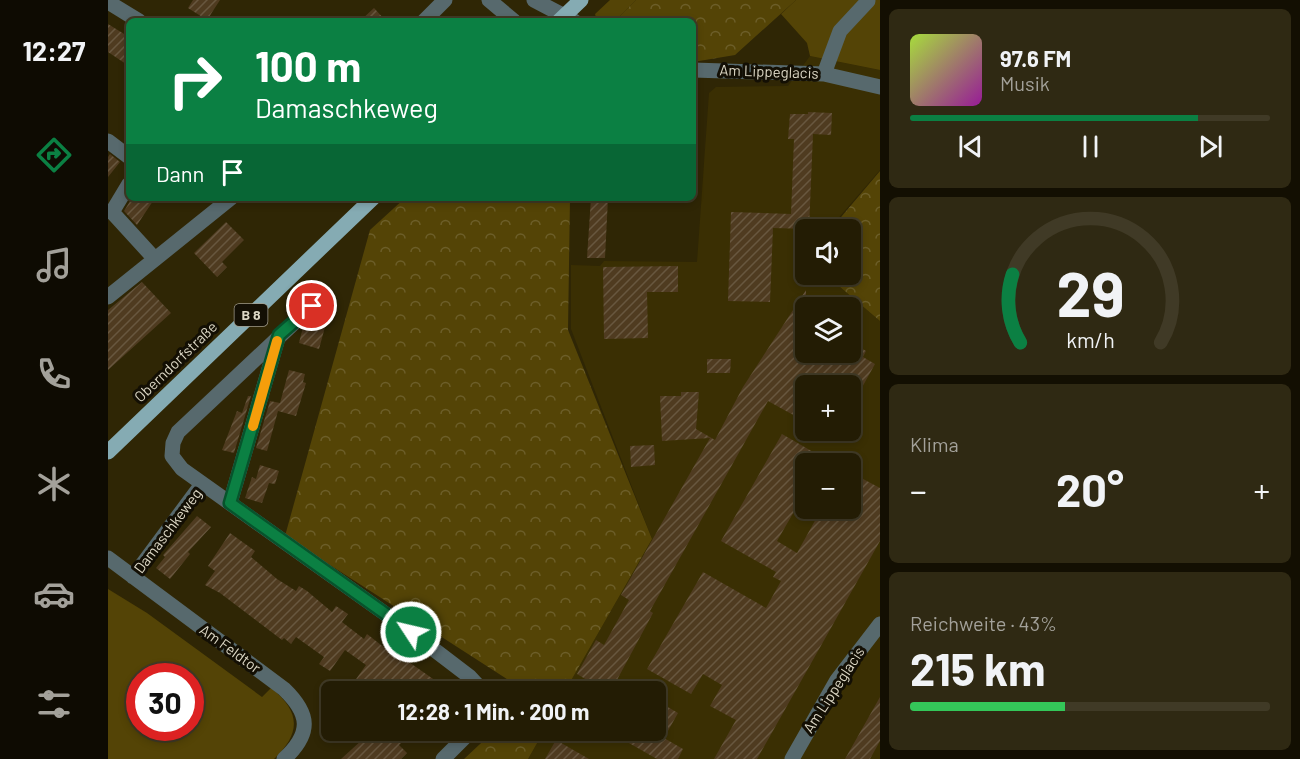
<!DOCTYPE html>
<html lang="de">
<meta charset="utf-8">
<style>
:root{--surface:#231c04;--page:#2f2913;--text:#f1f3f6;--muted:#a3a19a;--line:#403a26;--accent:#0b8043}
body{margin:0;font-family:Barlow,sans-serif;background:var(--page);color:var(--text);height:100vh;display:flex;flex-direction:column;font-size:22px;white-space:nowrap}
*{box-sizing:border-box;margin:0}
p{font-size:20px;color:var(--muted)}
.icon{flex:none;width:33px;height:33px;fill:none;stroke:currentColor;stroke-width:2;stroke-linecap:round;stroke-linejoin:round}
.map{position:relative;flex:1;overflow:hidden}
.panel{display:flex;flex-direction:column;gap:9px;padding:9px;background:#130f02;width:420px}
.panel>*{flex:none}
.top-card{position:absolute;left:18px;top:18px;width:570px;height:183px;border-radius:9px;box-shadow:0 3px 9px #0003,0 0 0 2px var(--line);background:#0b8043;color:#fff;overflow:hidden}
.controls{position:absolute;left:687px;top:219px;display:grid;gap:12px}
.controls a{display:grid;place-items:center;width:66px;height:66px;border-radius:9px;background:var(--surface);box-shadow:0 3px 9px #0003,0 0 0 2px var(--line);font-size:30px}
.speed{position:absolute;left:18px;top:663px;display:flex;gap:12px;font-size:30px;font-weight:700;text-align:center}
.speed>*{display:grid;place-content:center;width:78px;height:78px;border-radius:50%;background:var(--surface);box-shadow:0 3px 9px #0003,0 0 0 2px var(--line);line-height:1}
.speed .limit{border:9px solid #d22;background:#fff;color:#111}
.pin{position:absolute;display:grid;place-items:center;width:51px;height:51px;color:#fff;margin:-26px;border:3px solid #fff;border-radius:50%;box-shadow:0 2px 6px #0007}
.me{position:absolute;width:66px;margin:-33px;rotate:305deg;stroke-linejoin:round;filter:drop-shadow(0 0 4px #0008)}
.turn{display:flex;align-items:center;gap:21px;height:126px;padding:0 30px;font-size:27px}
.turn .icon{width:78px;height:78px;stroke-width:2.5}
.turn b{display:block;font-size:42px;line-height:51px}
.then{display:flex;align-items:center;height:57px;padding:0 30px;background:#0003;gap:12px;font-size:22px}
.big{font-size:45px;font-weight:700;line-height:1.1}
.panel .card{flex:1;display:flex;flex-direction:column;justify-content:center;gap:9px;min-width:0;padding:0 21px;border-radius:9px;background:var(--page)}
.panel .dial{align-items:center;gap:0}
.dial svg{height:156px;overflow:visible;fill:none;stroke:var(--line);stroke-width:7;stroke-linecap:round;text-anchor:middle}
.dial text{fill:var(--text);stroke:none}
.song{display:flex;align-items:center;gap:18px}
.cover{width:72px;height:72px;border-radius:9px;background:linear-gradient(135deg,hsl(80 70% 55%),hsl(300 70% 35%))}
.played{height:6px;border-radius:3px;background:linear-gradient(90deg,var(--accent) 80%,var(--line) 80%)}
.keys{display:flex;justify-content:space-around;direction:ltr}
.heat{display:flex;justify-content:space-between;align-items:center;font-size:33px;direction:ltr}
.charge{height:9px;border-radius:4px;background:linear-gradient(90deg,#34c759 43%,var(--line) 0)}
.trip{position:absolute;left:213px;top:681px;width:345px;height:60px;border-radius:9px;background:var(--surface);box-shadow:0 3px 9px #0003,0 0 0 2px var(--line);font-weight:700;line-height:60px;text-align:center}
main{display:flex;flex:1;min-height:0}
.tab-bar{display:flex;flex-direction:column;width:108px;justify-content:space-around;align-items:center;background:#0e0b02;color:var(--muted)}
.tab-bar .icon{width:42px;height:42px}
.tab-bar .selected{color:var(--accent)}
.tab-bar b{font-size:27px;color:var(--text)}
.map>svg:first-child{display:block}
</style>
<main>
<nav class="tab-bar">
<b>12:27</b>
<svg class="icon selected" aria-label="directions" viewBox="0 0 24 24"><path d="M12 3l9 9-9 9-9-9zM9 14v-3h6M13 9l2 2-2 2"/></svg>
<svg class="icon" aria-label="music" viewBox="0 0 24 24"><path d="M9 18V5l10-2v13"/><circle cx="6" cy="18" r="3"/><circle cx="16" cy="16" r="3"/></svg>
<svg class="icon" aria-label="phone" viewBox="0 0 24 24"><path d="M5 4h4l2 5-3 2q2 4 5 5l2-3 5 2v4C11 20 4 13 5 4z"/></svg>
<svg class="icon" aria-label="climate" viewBox="0 0 24 24"><path d="M12 3v18M4 7l16 10M4 17L20 7"/></svg>
<svg class="icon" aria-label="car" viewBox="0 0 24 24"><path d="M5 17H2v-5l4-1 3-4h7l3 4 3 1v5h-3M9 17h6M6 11h13"/><circle cx="7" cy="17" r="2"/><circle cx="17" cy="17" r="2"/></svg>
<svg class="icon" aria-label="filters" viewBox="0 0 24 24"><path d="M4 7h16M4 17h16"/><circle cx="9" cy="7" r="2"/><circle cx="15" cy="17" r="2"/></svg>
</nav>
<div class="map">
<svg width="772" height="759" viewBox="0 0 772 759">
<defs>
<pattern id="forest-crowns" width="20" height="18" patternUnits="userSpaceOnUse" patternTransform="scale(1.5)"><rect width="20" height="18" fill="#544406"/><path d="M2 6a3 3 0 1 1 6 0M12 15a3 3 0 1 1 6 0" fill="none" stroke="#6c5e29"/></pattern>
<pattern id="building-hatch" width="6" height="6" patternUnits="userSpaceOnUse" patternTransform="scale(1.5)"><rect width="6" height="6" fill="#4f3b20"/><path d="M-1 1l2-2M0 6l6-6M5 7l2-2" fill="none" stroke="#68573f"/></pattern>
</defs>
<rect width="100%" height="100%" fill="#2f2605"/>
<path fill="#3a2f03" fill-rule="evenodd" d="M702 56 772 70V170L721 229 698 230V274L718 275 772 321V759H420L436 731 548 730V692L457 691 544 539 463 329V265L492 266 496 261 589 262 601 93 608 87 680 86ZM698 308H742V352H698ZM698 386H742V430H698ZM698 464H742V508H698Z"/>
<path fill="#544406" fill-rule="evenodd" d="M502 0H528L507 21H489L487 14Z
M688 0H772V70L702 56 699 43 673 14Z
M0 589 39 613 154 697 163 688C193 712 193 733 166 759H0ZM32 676H82V728H32Z"/>
<path fill="url(#forest-crowns)" d="M528 0H688L627 55 585 62V21H507Z
M772 171V321L718 275 742 274V230L723 229Z
M297 198H462L460 330 544 539 457 691H404L402 681 177 536 262 230Z
M387 730H436V731L420 759H356Z"/>
<path fill="url(#building-hatch)" d="M85 0H112L99 20 80 8Z
M266 8 278 21H252Z
M0 24 21 37V66L0 52Z
M700 112 724 113 723 135 705 134 701 229 665 228 662 302 620 301 623 212 683 214 686 139H680L682 114H700Z
M2 154 12 162 0 177V157Z
M24 198H47L29 225 16 211Z
M483 198H500L497 258H479Z
M118 222 136 240 114 262 119 267 109 277 86 253Z
M570 266V292H539L540 338 496 339 495 267Z
M34 282 63 313 0 370V310Z
M698 290V352H742V341L758 351 755 357 767 364 742 409V386H698V422L660 401 542 611 545 613 510 678 502 692H499L469 674 488 640 496 645 521 600 513 595 602 438 554 441 552 396H573V392H591L588 429 607 440 635 387Z
M201 322 217 327 211 349 191 343 195 327Z
M599 359H623L622 373H599Z
M181 370 197 374 195 382 198 383 188 416 170 411 159 451 148 448 162 401 172 403Z
M140 396H143L126 453 114 450 129 411 134 413Z
M674 434 726 464H698V491L669 541 689 553 714 508H742V472L772 488V541L649 759H606L628 720 602 706 614 685 595 674 583 694 539 669 595 572 658 608 673 581 665 577 668 572 613 541Z
M546 445 547 465 523 467 522 446Z
M152 465 171 471 167 484 161 483 154 503 137 498 144 477 148 479Z
M89 516 103 527 80 552 82 554 62 579 48 568 57 557 55 555Z
M122 533 147 551 143 557 169 579 188 591 191 586 199 591 224 612 228 606 240 614 234 622 256 639 259 634 296 663 298 660 328 681 320 692H259L246 682 258 665 237 650 222 671 211 664 216 657 188 637 183 644 176 638 174 640 112 593 97 585 107 571 100 566Z
M772 697V741L762 759H737Z
M548 700 570 713 556 738 575 749 570 759H549L498 730H548Z
M265 730H307L291 745 299 753 293 759H233Z
M448 740 481 759H437Z"/>
<g fill="none" stroke-linecap="round" stroke-linejoin="round">
<path stroke="#57696d" stroke-width="15" d="M381 0 406 21
M426 0 466 21
M0 2 31 21
M316 21 337 0
M585 70 716 74 772 87
M716 74 732 31 760 1
M0 141 21 157
M21 184 4 212 46 258
M0 297 123 198
M220 308 204 306 70 432 65 443 64 456 74 469 303 632 362 677 376 692
M122 503 170 338
M0 558 176 689C202 714 204 733 176 759
M25 577 94 484
M335 759 364 730
M684 759 729 680 772 624"/>
<path stroke="#85abb3" stroke-width="15" d="M451 21 473 0
M0 452 265 198"/>
</g>
<g fill="none" stroke-linecap="round" stroke-linejoin="round">
<g stroke="#07532c" stroke-width="15">
<path id="route" d="M204 306 171 335 122 503 303 632"/>
</g>
<use href="#route" stroke="#0b8043" stroke-width="10"/>
<path stroke="#f59e0b" stroke-width="10" d="M145 426 169 341"/>
</g>
<g text-anchor="middle" stroke-width="6" stroke-linejoin="round" paint-order="stroke">
<rect fill="#130f04" stroke="#a09b8b" stroke-width="1.5" x="126.5" y="304" width="33" height="22" rx="4.5"/>
<g font-size="14" font-weight="bold" fill="#dcd7c5">
<text x="143" y="320">B 8</text>
</g>
<g font-size="15" fill="#dcd7c5" stroke="#130f04">
<text transform="translate(661 72) rotate(2)" y="5">Am Lippeglacis</text>
<text transform="translate(68 362) rotate(-44)" y="5">Oberndorfstraße</text>
<text transform="translate(60 531) rotate(-53)" y="5">Damaschkeweg</text>
<text transform="translate(122 649) rotate(36)" y="5">Am Feldtor</text>
<text transform="translate(726 690) rotate(-57)" y="5">Am Lippeglacis</text>
</g>
</g>
</svg>
<div class="controls">
<a><svg class="icon" aria-label="sound" viewBox="0 0 24 24"><path d="M4 9h4l5-4v14l-5-4H4zM17 9q2 3 0 6"/></svg></a>
<a><svg class="icon" aria-label="layers" viewBox="0 0 24 24"><path d="M12 4l9 5-9 5-9-5zM3 14l9 5 9-5"/></svg></a>
<a>+</a>
<a>−</a>
</div>
<div class="speed"><div class="limit">30</div></div>
<div class="pin" style="left:204px;top:306px;background:#d93025"><svg class="icon" aria-label="arrive" viewBox="0 0 24 24"><path d="M6 21V4h12l-3 4 3 4H6"/></svg></div>
<svg class="me" style="left:303px;top:632px" viewBox="-20 -20 40 40"><circle r="17" fill="#0b8043" stroke="#fff" stroke-width="3"/><path d="M0-11L8 9 0 5-8 9z" fill="#fff"/></svg>
<div class="trip">12:28 · 1 Min. · 200 m</div>
<div class="top-card">
<div class="turn"><svg class="icon" aria-label="right" viewBox="0 0 24 24"><path d="M7 20v-9h11M14 6l5 5-5 5"/></svg><div><b>100 m</b>Damaschkeweg</div></div>
<div class="then">Dann<svg class="icon" aria-label="arrive" viewBox="0 0 24 24"><path d="M6 21V4h12l-3 4 3 4H6"/></svg></div>
</div>
</div>
<section class="panel">
<div class="card">
<div class="song"><i class="cover"></i><div><b>97.6 FM</b><p>Musik</p></div></div>
<div class="played"></div>
<div class="keys"><svg class="icon" aria-label="previous" viewBox="0 0 24 24"><path d="M18 5L8 12l10 7zM5 5v14"/></svg><svg class="icon" aria-label="pause" viewBox="0 0 24 24"><path d="M8 5v14M16 5v14"/></svg><svg class="icon" aria-label="next" viewBox="0 0 24 24"><path d="M6 5l10 7-10 7zM19 5v14"/></svg></div>
</div>
<div class="card dial"><svg viewBox="0 0 100 80">
<path d="M14 69A42 42 0 1 1 86 69"/>
<path d="M14 69A42 42 0 0 1 10 34" stroke="#0b8043"/>
<text x="50" y="56" font-size="32" font-weight="700">29</text>
<text x="50" y="72" font-size="11">km/h</text>
</svg></div>
<div class="card"><p>Klima</p>
<div class="heat"><a>−</a><b class="big">20°</b><a>+</a></div>
</div>
<div class="card"><p>Reichweite · 43%</p><b class="big">215 km</b><div class="charge"></div></div>
</section>
</main>
